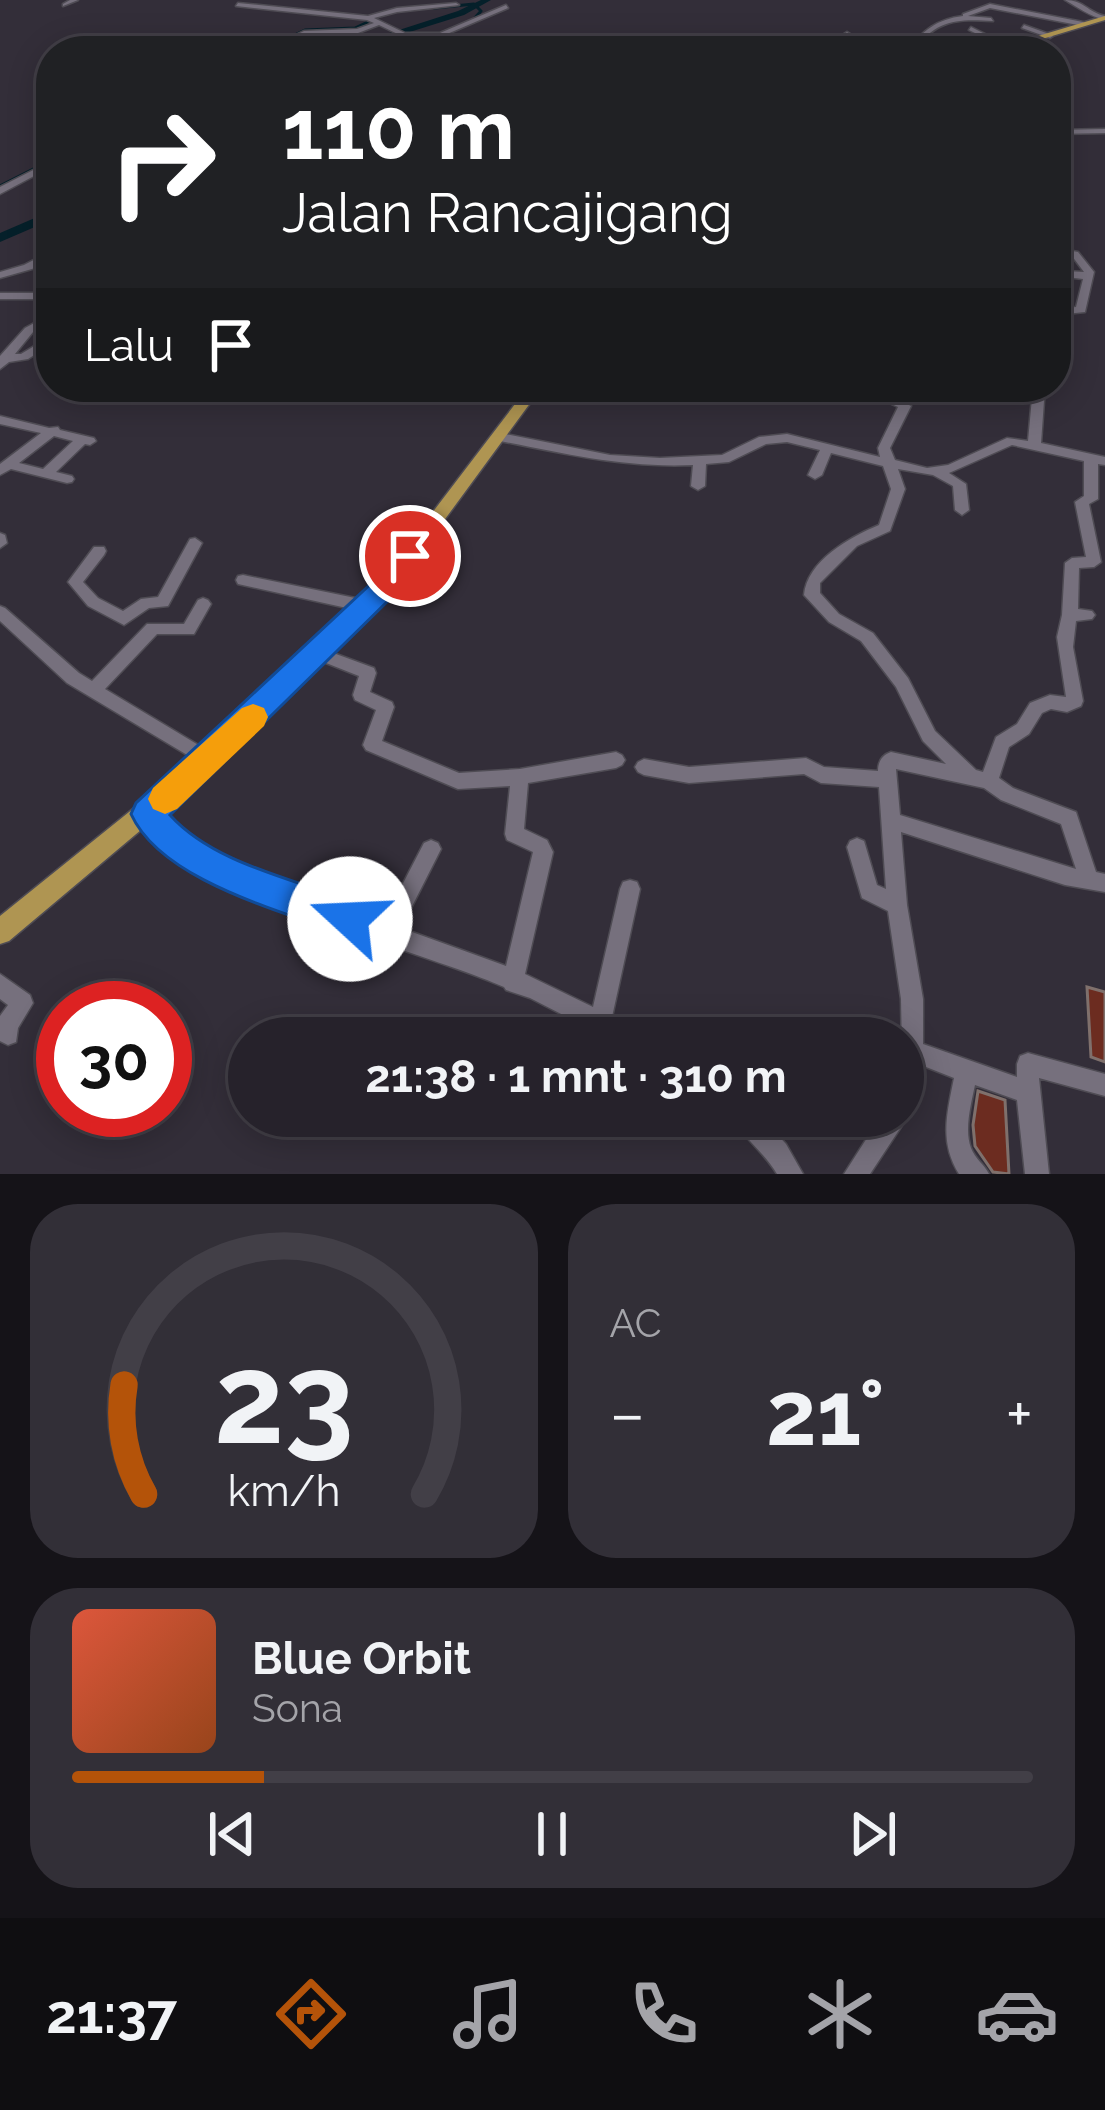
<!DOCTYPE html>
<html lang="id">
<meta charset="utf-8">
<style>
:root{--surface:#26222b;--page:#322f37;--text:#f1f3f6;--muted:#a4a4a9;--line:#423f47;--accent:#b45309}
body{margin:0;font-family:Raleway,sans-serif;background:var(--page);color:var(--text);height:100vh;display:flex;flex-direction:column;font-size:45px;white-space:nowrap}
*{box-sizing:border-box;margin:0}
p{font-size:39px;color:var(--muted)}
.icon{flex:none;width:66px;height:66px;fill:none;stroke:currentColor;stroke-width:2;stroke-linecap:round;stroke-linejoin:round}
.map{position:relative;height:1174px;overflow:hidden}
.drawer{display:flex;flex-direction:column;gap:30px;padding:30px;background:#151318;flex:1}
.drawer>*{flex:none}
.guide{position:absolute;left:36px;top:36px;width:1035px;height:366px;border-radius:48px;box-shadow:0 6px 30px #0003,0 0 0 3px var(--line);background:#202124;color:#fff;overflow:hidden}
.speed{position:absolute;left:36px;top:981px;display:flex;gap:24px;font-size:60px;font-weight:700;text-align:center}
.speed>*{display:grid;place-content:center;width:156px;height:156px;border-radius:50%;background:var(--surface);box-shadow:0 6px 30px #0003,0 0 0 3px var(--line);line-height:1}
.speed .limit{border:18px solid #d22;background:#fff;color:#111}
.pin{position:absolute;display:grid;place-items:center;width:102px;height:102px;color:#fff;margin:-51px;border:6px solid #fff;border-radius:50%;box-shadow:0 3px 12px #0007}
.me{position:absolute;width:132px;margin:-66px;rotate:290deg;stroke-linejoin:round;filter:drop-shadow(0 0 9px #0008)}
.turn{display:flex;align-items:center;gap:42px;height:252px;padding:0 48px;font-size:54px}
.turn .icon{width:156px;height:156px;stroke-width:2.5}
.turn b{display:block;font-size:84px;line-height:102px}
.then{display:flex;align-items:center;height:114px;padding:0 48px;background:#0003;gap:24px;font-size:45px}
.big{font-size:90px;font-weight:700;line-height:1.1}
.drawer .tile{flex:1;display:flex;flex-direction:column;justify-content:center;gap:18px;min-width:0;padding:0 42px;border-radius:48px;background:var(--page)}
.drawer .dial{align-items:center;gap:0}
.dial svg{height:312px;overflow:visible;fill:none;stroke:var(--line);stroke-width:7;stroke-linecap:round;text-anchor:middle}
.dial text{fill:var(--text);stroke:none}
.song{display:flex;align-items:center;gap:36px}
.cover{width:144px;height:144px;border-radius:18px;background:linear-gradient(135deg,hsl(10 70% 55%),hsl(20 70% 35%))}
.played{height:12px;border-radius:6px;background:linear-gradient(90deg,var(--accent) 20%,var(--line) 20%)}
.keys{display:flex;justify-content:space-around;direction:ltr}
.heat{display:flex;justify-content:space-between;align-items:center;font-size:66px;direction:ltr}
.drawer .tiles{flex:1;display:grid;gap:30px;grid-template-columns:1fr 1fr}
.tile:last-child{grid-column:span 2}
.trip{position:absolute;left:228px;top:1017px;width:696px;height:120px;border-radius:60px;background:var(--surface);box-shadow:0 6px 30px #0003,0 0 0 3px var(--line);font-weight:700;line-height:120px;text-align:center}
.tab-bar{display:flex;height:192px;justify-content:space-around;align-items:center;background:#0f0e11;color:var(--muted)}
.tab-bar .icon{width:84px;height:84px}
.tab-bar .active{color:var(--accent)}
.tab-bar b{font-size:54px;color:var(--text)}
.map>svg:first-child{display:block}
</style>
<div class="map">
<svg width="1105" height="1174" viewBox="0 0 1105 1174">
<rect width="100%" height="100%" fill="#332e39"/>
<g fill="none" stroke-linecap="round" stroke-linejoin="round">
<path stroke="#05202a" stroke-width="3" d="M434 8 474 4 481 11 473 20
M392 47 425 36
M262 51 305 30 355 28 372 20
M0 186 51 160
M31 269 51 259"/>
<path fill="#05202a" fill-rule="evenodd" d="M481 0H491L464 15 349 51H334L458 11Z
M51 211V220L0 242V233Z"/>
</g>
<path fill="#6c2c20" stroke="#7f706c" stroke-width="3" d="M1087 987 1105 992V1062L1091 1057Z
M978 1091 1005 1100 1009 1174 993 1172 975 1146 973 1125Z"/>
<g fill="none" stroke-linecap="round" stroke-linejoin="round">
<g stroke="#4f4c54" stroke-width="3">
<path id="minor" d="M70 0H78L63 6V4Z
M1065 0C1084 0 1087 12 1105 16V20C1089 16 1079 8 1065 0Z
M238 3 368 16 397 8 456 3 459 5 397 12 374 18 405 33H440L506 5 508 8 447 34 517 51C499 51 483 44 465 42 452 41 439 50 425 51L451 39 404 37 379 25 358 33 307 34 271 51H263L304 31 357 29 374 23 367 20 236 6Z
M990 4 1083 22 1086 24 1083 26 990 8 968 16 991 18 993 21C957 19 937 19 913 51H907C922 31 937 19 963 16V14Z
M1024 25 1052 35 1053 36 1050 38 1022 28Z
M971 27 1003 43 1004 44 999 45 969 30Z
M847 32 850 34 851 42 835 51H787L831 48 845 41 844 34Z
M409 38 414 39 382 51H372Z
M705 40 710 41 697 51H690Z
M928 47 938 50 939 51 926 50Z
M1105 129V133L1056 134V130Z
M51 161V167L0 194V187Z
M1056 248 1078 252 1094 272 1085 312 1056 315V309L1076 307 1083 279 1066 277 1061 274 1066 271 1084 272 1072 256 1056 254Z
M51 251V258L32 269 0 278V272L24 265Z
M0 293H51V299H0Z
M51 314V322L33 332 15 354H21L51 336V344L28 359 9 362 0 369V356L25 328Z
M855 387H871L911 406 890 448 895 460 927 468 948 465 1007 438 1028 441 1033 387H1045L1041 443 1105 457V465L1098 464V499L1089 504 1101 562 1094 567 1079 568 1078 609 1092 611 1095 615 1092 619 1076 621 1073 647 1083 701 1081 706 1067 712 1051 709 1042 713 1029 734 1009 747 999 778 1013 788 1076 812 1096 872 1105 874V892L1065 885 901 832 907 905 923 999V1044L1017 1077V1064L1020 1056 1028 1053 1105 1074V1096L1039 1078 1049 1174H1025L1017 1100 975 1085C971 1104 964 1130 971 1148 975 1159 984 1164 989 1174H959C939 1142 947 1113 954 1078L921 1065 911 1100 903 1103 901 999 888 911 862 898 847 847 850 841 857 838 864 841 877 885 886 889 879 787 821 783 804 774 689 783 644 775 638 772 635 767 638 762 644 759 689 767 806 758 824 767 878 771C878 762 882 755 891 752L946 764 923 741 896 687 861 641 829 622 804 595C807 561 850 537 879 525L891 489 883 466 831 453 822 475 815 479 808 475 820 450 787 442 766 444 729 462 706 464 705 486 698 490 691 486 693 465C624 468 567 454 500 441L494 437 500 433 610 455 660 458 722 455 759 437 787 434 880 457 878 448 898 407ZM1012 445 1084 461V496L1075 502 1086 557 1072 558 1065 563 1062 615 1057 637 1066 697 1050 695 1030 703 1017 724 996 737 983 772 976 770 935 731 908 678 873 633 839 614 820 593V583L857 546 890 531 905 489 898 469 933 475 953 486 955 510 962 515 969 510 966 484 949 473ZM896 769 984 788 1001 800 1061 824 1076 869 900 815Z
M0 416 49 428 58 427 60 430 94 438 96 441 90 445 85 444 56 472 72 476 74 479 72 482 67 483 11 469 0 475V464L41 433 0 424ZM54 436 73 441 43 469 19 463Z
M0 533 5 535 7 543 0 548Z
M195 538 202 543 168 606 149 608 124 625 88 606 68 582 94 547H104L106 551 104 555 83 582 98 598 123 611 141 599 158 597 190 539Z
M243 575 365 600 370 602 373 606 370 610 365 612 238 584 236 580 238 576Z
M203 598 208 600 211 604 194 634H157L105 689 215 755 218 760 215 765 209 768 67 683 0 621V606L5 608 79 673 92 681 147 624H184L198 600Z
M317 647 374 668 376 673 370 692 392 702 394 707 382 741 459 773 520 769 616 752 622 755 625 760 622 765 616 768 528 783 524 829 547 840 553 852 525 974 593 1007 620 889 623 882 630 880 637 882 640 889 612 1017 638 1030 641 1038H608L530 998 506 990 504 987C416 948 185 894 139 814L141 808 148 806 155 808 177 831 212 854 300 893 383 922 424 843 431 840 438 843 441 849 401 928 506 966 533 852 507 840 505 834 510 786 458 789 366 750 363 745 376 710 355 700 353 695 359 676 311 657 309 653 311 649Z
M0 974 30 995 33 1003 18 1028 16 1042 8 1045 0 1041V1016L8 1005 0 999Z
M903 1108 907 1116 903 1124 870 1174H844L881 1116H903Z
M732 1116H760L786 1144 803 1174H777C765 1153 743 1138 732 1116Z"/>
</g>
<g stroke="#4f4c54" stroke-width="3">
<path id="major" d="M1105 16V20L1029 43 913 51 1028 39Z
M528 387H542L393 590 217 766 9 941 0 944V916L201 754 381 580Z"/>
</g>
<use href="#minor" fill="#76707d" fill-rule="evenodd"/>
<use href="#major" fill="#af9552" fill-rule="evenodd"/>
</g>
<path fill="#1a73e8" stroke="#114b97" stroke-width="3" d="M410 546 424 556 397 592 170 815C216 866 301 880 363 906L368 919 363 931 350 937C284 911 162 882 131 814L136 803 377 578 401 549Z"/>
<path fill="#f59e0b" d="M253 704 264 708 268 717 264 726 177 809 165 814 153 809 148 799 153 788 242 708Z"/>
</svg>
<div class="speed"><div class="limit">30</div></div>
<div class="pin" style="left:410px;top:556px;background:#d93025"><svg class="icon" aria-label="arrive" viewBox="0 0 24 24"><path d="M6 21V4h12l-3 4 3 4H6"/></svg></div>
<svg class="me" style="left:350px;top:919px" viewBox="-20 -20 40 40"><circle r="19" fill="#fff"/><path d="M0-13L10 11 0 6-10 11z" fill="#1a73e8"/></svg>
<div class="trip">21:38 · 1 mnt · 310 m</div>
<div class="guide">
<div class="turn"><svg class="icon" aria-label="right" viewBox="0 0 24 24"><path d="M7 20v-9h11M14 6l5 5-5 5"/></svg><div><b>110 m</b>Jalan Rancajigang</div></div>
<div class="then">Lalu<svg class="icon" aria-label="arrive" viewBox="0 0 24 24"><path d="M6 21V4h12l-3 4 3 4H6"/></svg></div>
</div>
</div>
<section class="drawer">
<div class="tiles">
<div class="tile dial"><svg viewBox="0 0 100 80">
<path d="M14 69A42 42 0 1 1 86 69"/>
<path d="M14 69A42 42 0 0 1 9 41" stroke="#b45309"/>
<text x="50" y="56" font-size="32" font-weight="700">23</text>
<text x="50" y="72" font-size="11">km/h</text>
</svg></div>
<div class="tile"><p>AC</p>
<div class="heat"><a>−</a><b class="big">21°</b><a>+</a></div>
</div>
<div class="tile">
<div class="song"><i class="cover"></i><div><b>Blue Orbit</b><p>Sona</p></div></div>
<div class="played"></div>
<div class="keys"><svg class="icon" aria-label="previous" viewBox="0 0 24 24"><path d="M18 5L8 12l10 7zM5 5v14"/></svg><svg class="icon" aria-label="pause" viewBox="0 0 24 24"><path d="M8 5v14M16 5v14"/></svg><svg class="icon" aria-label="next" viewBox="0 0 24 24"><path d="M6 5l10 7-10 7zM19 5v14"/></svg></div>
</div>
</div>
</section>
<nav class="tab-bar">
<b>21:37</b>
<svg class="icon active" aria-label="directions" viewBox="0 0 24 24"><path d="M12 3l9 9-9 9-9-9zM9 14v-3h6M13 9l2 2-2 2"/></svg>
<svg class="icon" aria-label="music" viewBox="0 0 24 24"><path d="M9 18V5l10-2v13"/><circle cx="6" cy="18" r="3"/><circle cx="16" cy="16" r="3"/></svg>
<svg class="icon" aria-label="phone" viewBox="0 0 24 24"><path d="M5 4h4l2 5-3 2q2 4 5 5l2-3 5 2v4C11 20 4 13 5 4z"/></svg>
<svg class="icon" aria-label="climate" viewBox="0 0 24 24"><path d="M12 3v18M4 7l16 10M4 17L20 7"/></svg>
<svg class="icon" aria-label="car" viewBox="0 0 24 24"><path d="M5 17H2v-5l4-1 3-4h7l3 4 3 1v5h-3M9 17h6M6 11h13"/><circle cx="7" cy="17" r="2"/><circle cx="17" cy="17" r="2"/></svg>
</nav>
